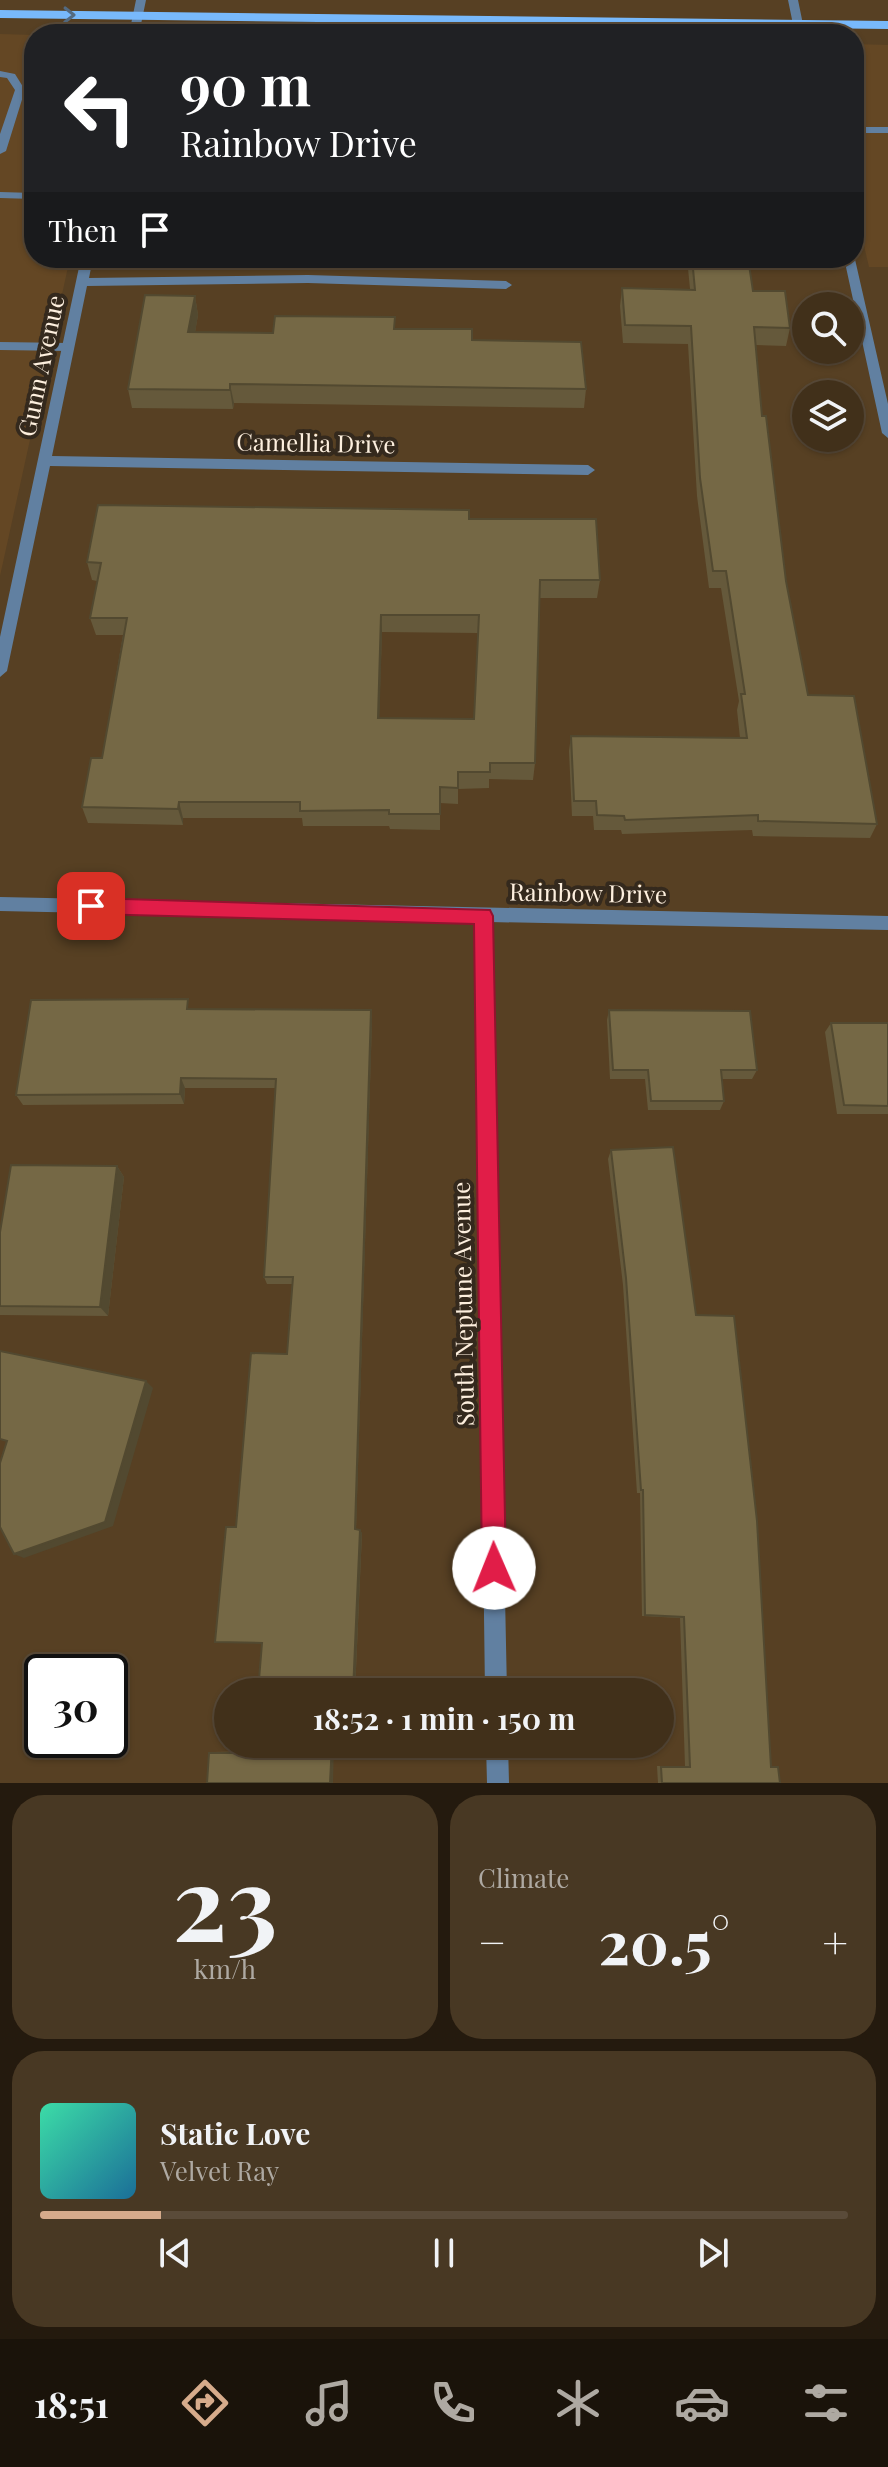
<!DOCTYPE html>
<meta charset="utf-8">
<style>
:root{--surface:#41301a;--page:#483823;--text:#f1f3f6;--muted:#aea9a2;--line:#5a4b39;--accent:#d6ab8b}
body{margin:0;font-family:"Playfair Display",serif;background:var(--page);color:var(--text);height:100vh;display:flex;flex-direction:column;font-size:30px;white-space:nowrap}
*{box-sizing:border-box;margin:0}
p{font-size:26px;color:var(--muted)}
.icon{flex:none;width:44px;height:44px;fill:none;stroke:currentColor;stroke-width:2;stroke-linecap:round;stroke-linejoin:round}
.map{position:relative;height:1783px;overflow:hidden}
.drawer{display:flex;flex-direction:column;gap:12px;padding:12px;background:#241a0e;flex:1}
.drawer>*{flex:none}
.top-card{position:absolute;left:24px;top:24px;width:840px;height:244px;border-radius:32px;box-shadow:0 2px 6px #0004,0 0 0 2px var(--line);background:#202124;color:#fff;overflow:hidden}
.tools{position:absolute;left:792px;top:292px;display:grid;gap:16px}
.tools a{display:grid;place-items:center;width:72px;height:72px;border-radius:50%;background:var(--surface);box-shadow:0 2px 6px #0004,0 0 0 2px var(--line);font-size:40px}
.speed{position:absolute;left:24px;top:1654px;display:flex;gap:16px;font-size:40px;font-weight:700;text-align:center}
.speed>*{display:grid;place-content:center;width:104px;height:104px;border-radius:50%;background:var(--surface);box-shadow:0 2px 6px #0004,0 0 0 2px var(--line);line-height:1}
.speed .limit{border:4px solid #111;border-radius:12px;background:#fff;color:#111}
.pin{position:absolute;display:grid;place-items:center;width:68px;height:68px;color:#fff;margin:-34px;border-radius:16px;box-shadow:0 4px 12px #0006}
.me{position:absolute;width:88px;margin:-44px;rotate:359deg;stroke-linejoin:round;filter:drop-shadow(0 0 6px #0008)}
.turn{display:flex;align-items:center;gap:28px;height:168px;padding:0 24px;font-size:36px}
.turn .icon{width:104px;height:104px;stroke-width:2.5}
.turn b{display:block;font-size:56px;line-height:68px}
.then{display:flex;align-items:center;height:76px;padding:0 24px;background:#0003;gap:16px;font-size:30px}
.big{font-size:60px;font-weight:700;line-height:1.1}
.drawer .card{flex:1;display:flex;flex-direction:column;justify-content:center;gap:12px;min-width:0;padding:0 28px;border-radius:32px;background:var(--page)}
.drawer .dial{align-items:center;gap:0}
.dial b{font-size:104px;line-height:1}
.song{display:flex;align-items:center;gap:24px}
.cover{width:96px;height:96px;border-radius:12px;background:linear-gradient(135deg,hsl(160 70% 55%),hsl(200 70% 35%))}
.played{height:8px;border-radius:4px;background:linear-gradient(90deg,var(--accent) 15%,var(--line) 15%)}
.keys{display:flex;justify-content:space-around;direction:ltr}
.heat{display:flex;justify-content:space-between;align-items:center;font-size:44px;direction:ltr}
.drawer .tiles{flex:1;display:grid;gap:12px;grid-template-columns:1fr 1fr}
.card:last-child{grid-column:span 2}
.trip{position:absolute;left:214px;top:1678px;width:460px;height:80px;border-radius:40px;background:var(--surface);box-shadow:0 2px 6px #0004,0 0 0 2px var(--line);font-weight:700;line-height:80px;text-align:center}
.tab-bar{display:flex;height:128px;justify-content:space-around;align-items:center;background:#1a130a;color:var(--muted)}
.tab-bar .icon{width:56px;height:56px}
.tab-bar .current{color:var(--accent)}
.tab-bar b{font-size:36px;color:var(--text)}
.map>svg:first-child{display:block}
</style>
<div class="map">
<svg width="888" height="1783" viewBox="0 0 888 1783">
<rect width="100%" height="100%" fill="#574023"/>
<path fill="#644724" d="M0 34 34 35V258H70L0 576Z
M854 44 888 45V267H869L854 203Z
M107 258H832L834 267Z"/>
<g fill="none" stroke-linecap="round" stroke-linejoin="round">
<path fill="#6180a1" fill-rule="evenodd" d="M514 18 523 20 524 34H514Z
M624 19 629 22 630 34H620L619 22Z
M0 71 15 74 25 90 6 151 0 154V134L15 90 7 78 0 77Z
M854 127H888V133H854Z
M0 192 34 193V199L0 198Z
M0 342 68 343 74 347 68 351 0 350Z"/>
<path fill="#6180a1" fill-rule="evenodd" d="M136 0H146L139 34H129Z
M788 0H798L805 34H795Z
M854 255 888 404V438L882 433 844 258H854Z
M81 258H93L89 278 308 275 506 281 512 285 506 289 308 283 87 286 52 456 588 465 595 470 588 475 50 466 7 671 0 677V637Z
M0 897 888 916V930L491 922 507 1692H485L475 921 0 911Z
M486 1744H508L509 1783H487Z"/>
<path fill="#78b9fb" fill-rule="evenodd" d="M0 10 888 21V29L0 18Z"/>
</g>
<path fill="#65593b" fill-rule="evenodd" d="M687 258H748L753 291 790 328 786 346 756 345 762 416 786 581 808 695 877 824 870 838 753 836 752 830 622 834 621 830H594L593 816H572L569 751 571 736 740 738 737 710 739 701 721 588H709L697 496 688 344 623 343 620 306 622 288 690 289Z
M195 296 198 315 195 332 273 333 395 317V329L472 340 586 389 584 408 234 403 233 409 132 408 128 389Z
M469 519 600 580 597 598H540L535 763 533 780 489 779V788L458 789V804L440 803V830L390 829 389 826H303L302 818H183V825L88 823 82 807 102 758 123 635H96L90 618 97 581 92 580 87 562ZM382 632 478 633 474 719 379 718Z
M192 1009 371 1010 372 1021 356 1530 362 1533 355 1692H258L262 1643 215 1642 236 1527 287 1354 292 1284H267L264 1277 275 1088H185L184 1104 23 1105 16 1095Z
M609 1010 757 1070 752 1079H722L724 1101 720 1110H648L645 1079H610L607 1020Z
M831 1023H888V1114H837L825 1032Z
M611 1150 696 1315 771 1766 778 1767 780 1783H658L657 1766H685L680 1618 642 1616 640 1493H637L623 1285 608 1159Z
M117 1166 124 1177 108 1316 0 1315V1232Z
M254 1751 333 1783 209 1753 214 1752Z"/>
<path fill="#524930" d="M195 296 198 315 192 351 188 332Z
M230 384 234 403 233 409 230 390Z
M381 615 382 632 379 735 378 718Z
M179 802 183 818V825L178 809Z
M371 1010 372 1021 356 1532 355 1529Z
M181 1078 185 1088 184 1104 180 1094Z
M117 1166 124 1177 108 1316 100 1307Z
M146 1381 153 1388 113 1526 24 1558 14 1554Z
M360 1530 362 1533 355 1692H353Z
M332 1744H334L333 1783H330Z"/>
<path fill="#756845" stroke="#524930" stroke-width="2" fill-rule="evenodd" d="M692 258H748L753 291H785L790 328 754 327 762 416H766L786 581 808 695 854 696 877 824 758 821V815L625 820 624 816 597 815 596 801H574L571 736 747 738 741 694H745L726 571H713L700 478 691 326 625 325 622 288 695 290Z
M145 295 195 296 188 332 273 333 275 316 395 317 394 329H472V340L581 342 586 389 230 384V390L128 389Z
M98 505 469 510V519H596L600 580H540L535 763H490V772H458V788L440 787V814H389V810L300 811V802H179L178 809 82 807 91 758H102L127 618H90L101 563 87 562ZM381 615H479L474 719 378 718Z
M188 999 187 1009 371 1010 355 1529 360 1530 353 1692H258L262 1643 215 1642 226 1527H236L251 1353 287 1354 293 1277H264L276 1079 181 1078 180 1094 16 1095 31 1000Z
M609 1010 750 1011 757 1070H721L724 1101H651L648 1070H613Z
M831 1023H888V1106L844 1105Z
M673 1147 696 1315 734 1316 757 1521 771 1767H778L780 1783H662L661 1767H690L684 1617 645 1615 643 1490H641L626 1278 611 1150Z
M11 1165 117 1166 100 1307 0 1306V1232Z
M0 1351 146 1381 105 1522 14 1554 0 1527V1463L7 1441 0 1439Z
M254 1744H332L330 1783H207L209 1753H254Z"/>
<defs><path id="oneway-chevron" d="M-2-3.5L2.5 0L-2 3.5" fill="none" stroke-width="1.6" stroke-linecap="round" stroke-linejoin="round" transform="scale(2)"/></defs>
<use stroke="#536a81" href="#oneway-chevron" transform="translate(69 15) rotate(1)"/>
<path fill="#e11d48" stroke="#92132f" stroke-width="2" d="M91 898 490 910 493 916 506 1568 502 1576 494 1579 486 1576 482 1568 474 924 91 914 84 912 81 906 84 901Z"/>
<g text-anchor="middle" stroke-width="8" stroke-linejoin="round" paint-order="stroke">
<g font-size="24" fill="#fdefde" stroke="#34291d">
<text transform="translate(42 366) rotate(-78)" y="8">Gunn Avenue</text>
<text transform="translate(316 444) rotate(1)" y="8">Camellia Drive</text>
<text transform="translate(588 894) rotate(1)" y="8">Rainbow Drive</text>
<text transform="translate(464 1304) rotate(-91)" y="8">South Neptune Avenue</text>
</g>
</g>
</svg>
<div class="tools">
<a><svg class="icon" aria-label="search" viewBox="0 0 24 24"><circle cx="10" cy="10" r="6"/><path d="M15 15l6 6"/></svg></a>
<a><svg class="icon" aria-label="layers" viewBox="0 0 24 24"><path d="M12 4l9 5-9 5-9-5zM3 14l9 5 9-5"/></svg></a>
</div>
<div class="speed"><div class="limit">30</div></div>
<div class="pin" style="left:91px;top:906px;background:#d93025"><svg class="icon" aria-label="arrive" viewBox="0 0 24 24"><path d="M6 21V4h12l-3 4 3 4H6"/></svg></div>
<svg class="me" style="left:494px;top:1568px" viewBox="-20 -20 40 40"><circle r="19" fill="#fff"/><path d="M0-13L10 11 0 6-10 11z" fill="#e11d48"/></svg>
<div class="trip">18:52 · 1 min · 150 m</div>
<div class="top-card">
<div class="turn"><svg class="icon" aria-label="left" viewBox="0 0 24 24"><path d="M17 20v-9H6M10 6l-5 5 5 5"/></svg><div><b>90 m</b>Rainbow Drive</div></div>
<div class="then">Then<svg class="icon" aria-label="arrive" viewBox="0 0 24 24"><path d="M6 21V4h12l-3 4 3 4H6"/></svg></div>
</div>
</div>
<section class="drawer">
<div class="tiles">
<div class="card dial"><b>23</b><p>km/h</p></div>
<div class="card"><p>Climate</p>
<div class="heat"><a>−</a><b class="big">20.5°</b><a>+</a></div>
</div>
<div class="card">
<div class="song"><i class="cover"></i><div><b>Static Love</b><p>Velvet Ray</p></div></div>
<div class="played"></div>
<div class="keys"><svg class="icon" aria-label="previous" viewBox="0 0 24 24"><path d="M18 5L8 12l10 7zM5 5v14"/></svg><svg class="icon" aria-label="pause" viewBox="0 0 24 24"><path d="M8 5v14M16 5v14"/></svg><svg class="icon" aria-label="next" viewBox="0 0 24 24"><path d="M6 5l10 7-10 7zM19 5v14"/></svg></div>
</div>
</div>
</section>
<nav class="tab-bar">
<b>18:51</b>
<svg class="icon current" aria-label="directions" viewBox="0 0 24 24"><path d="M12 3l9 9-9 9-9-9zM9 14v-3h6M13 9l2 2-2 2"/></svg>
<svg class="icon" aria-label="music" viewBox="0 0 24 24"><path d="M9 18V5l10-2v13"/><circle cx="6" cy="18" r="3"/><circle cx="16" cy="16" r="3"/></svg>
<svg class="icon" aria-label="phone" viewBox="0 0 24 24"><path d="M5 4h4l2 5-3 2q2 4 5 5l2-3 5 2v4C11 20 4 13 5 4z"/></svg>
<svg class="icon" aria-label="climate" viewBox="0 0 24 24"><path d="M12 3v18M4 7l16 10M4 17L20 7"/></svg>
<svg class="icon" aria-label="car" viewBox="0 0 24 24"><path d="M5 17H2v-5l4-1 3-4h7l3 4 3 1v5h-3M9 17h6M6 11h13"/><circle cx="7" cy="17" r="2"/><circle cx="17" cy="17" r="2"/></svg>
<svg class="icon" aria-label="filters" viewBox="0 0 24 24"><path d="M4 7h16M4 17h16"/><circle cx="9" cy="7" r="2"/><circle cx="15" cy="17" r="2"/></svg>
</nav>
